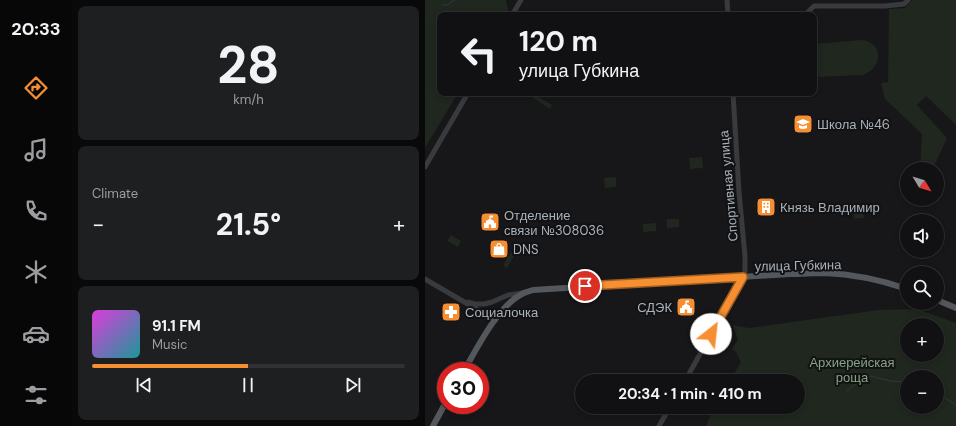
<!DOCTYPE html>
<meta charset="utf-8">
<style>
:root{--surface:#111113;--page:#1e1f21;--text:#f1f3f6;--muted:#9c9da0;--line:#303133;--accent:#f68e32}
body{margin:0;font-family:"DM Sans",sans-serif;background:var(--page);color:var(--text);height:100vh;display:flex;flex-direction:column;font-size:15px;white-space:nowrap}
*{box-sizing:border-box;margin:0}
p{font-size:13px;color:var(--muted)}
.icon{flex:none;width:22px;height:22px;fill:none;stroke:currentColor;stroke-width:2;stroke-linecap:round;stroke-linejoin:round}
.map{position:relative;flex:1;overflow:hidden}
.details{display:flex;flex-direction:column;gap:6px;padding:6px;background:#09090a;width:353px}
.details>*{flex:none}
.banner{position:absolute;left:12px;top:12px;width:380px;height:84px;border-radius:8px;box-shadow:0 2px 6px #0003,0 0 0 1px var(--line);background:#111113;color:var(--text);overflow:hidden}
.needle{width:26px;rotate:128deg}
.buttons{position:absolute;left:475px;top:162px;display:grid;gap:8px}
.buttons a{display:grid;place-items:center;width:44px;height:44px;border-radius:50%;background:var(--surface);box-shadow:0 2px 6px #0003,0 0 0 1px var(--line);font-size:20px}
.speed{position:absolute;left:12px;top:362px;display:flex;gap:8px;font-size:20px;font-weight:700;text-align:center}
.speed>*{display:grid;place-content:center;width:52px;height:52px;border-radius:50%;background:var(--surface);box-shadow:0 2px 6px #0003,0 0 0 1px var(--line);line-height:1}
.speed .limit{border:6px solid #d22;background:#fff;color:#111}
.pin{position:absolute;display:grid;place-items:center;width:34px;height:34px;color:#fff;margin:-17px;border:2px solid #fff;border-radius:50%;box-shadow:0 1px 4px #0007}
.me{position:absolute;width:44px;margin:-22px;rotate:29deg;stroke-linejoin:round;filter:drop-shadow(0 0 3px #0008)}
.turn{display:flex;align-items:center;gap:14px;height:84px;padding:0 16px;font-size:18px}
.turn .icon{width:52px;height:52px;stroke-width:2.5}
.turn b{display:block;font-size:28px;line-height:34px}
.big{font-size:30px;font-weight:700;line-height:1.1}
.details .card{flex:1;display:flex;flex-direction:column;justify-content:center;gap:6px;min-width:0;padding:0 14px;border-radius:8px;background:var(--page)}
.details .dial{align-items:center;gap:0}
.dial b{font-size:52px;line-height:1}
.song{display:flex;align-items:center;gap:12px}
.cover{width:48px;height:48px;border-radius:6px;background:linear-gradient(135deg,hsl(300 70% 55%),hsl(180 70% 35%))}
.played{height:4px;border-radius:2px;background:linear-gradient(90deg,var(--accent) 50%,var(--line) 50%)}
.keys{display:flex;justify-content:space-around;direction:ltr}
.heat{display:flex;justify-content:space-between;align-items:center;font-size:22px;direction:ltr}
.trip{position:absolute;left:150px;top:374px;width:230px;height:40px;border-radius:20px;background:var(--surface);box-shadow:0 2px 6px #0003,0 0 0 1px var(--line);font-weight:700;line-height:40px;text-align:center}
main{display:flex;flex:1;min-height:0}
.menu{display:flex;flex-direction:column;width:72px;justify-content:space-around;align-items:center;background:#070708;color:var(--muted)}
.menu .icon{width:28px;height:28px}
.menu .selected{color:var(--accent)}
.menu b{font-size:18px;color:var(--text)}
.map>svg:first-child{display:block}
</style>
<main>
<nav class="menu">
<b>20:33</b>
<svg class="icon selected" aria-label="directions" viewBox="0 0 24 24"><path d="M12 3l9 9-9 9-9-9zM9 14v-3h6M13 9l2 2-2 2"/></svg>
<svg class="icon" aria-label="music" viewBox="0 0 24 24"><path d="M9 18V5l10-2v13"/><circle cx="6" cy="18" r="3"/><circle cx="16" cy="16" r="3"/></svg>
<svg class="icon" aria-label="phone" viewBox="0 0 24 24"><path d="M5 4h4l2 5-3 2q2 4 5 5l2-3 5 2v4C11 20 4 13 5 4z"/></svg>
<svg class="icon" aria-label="climate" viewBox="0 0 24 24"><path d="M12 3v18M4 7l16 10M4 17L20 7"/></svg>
<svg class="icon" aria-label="car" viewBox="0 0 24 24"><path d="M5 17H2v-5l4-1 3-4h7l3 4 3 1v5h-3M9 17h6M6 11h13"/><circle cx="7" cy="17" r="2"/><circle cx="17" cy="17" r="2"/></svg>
<svg class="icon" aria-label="filters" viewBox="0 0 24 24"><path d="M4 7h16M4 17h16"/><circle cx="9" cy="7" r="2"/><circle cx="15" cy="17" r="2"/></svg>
</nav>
<section class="details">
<div class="card dial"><b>28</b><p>km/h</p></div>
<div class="card"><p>Climate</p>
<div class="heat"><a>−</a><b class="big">21.5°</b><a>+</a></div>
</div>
<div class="card">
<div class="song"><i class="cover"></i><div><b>91.1 FM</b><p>Music</p></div></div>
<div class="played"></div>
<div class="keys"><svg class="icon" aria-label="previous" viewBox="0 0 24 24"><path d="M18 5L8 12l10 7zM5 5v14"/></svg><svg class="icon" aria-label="pause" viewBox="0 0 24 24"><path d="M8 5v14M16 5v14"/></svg><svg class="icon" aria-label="next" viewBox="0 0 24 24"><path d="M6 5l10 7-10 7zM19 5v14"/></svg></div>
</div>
</section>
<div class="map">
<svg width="531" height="426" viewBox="0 0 531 426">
<rect width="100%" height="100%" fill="#171719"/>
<path fill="#1f271f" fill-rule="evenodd" d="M0 0H81L83 10 80 15H15V93H33L0 148Z
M487 0H531V125L501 96 492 105 522 138 511 162 505 169H495L497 134 460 99 456 83 463 82 464 9 480 8Z
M200 11V15H173V13Z
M437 40C440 40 443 41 446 43 460 52 452 72 437 75L389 77V44Z
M101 93H107L127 105 125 109Z
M112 93H135C125 98 122 98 112 93Z
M277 157 278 168 265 169 264 158Z
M191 177V187L180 188 179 178Z
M438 206 439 218 429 219 428 207Z
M242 219H254V227L242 228Z
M231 223V231L218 232V224Z
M26 235 36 241 33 247 22 241Z
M86 252 90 254 82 268 78 266Z
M492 309 531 323V426H281L289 407H373V381H305L316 362 311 352 307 349 313 340 308 325 324 328 453 310ZM482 325H512V355H482ZM482 377H512V407H482Z"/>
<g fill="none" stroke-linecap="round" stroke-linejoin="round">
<path stroke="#2d393e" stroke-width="1" d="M18 5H22L30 0
M422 391 429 385 446 376 465 381 482 382
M512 393 531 405"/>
<path stroke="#383a3e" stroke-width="5" d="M302 0 303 15
M87 15 96 0
M380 15 389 6H460L479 4 483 0
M0 167 43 93
M0 279 70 320
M43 302 50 304H59L67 302 83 295 97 293
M260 381 318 277 320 271V256L314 192 308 93
M234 426 245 407"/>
<path stroke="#54585d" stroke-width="6" d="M512 300 531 308
M39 371C52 348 73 306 97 294 100 292 105 291 108 290L365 274C377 274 388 273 399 273 427 274 456 280 482 289
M8 426 21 402"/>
</g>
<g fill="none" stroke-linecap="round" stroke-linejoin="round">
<g stroke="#a05c20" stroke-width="10">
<path id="route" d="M160 286 318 277 286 334"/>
</g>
<use href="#route" stroke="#f68e32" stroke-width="7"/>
</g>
<defs>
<g id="school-square" transform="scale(1)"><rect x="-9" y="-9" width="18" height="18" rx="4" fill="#f68e32" stroke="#121214"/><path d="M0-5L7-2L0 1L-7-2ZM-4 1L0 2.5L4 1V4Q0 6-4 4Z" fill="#fff"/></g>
<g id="building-square" transform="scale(1)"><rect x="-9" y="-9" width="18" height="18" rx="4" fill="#f68e32" stroke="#121214"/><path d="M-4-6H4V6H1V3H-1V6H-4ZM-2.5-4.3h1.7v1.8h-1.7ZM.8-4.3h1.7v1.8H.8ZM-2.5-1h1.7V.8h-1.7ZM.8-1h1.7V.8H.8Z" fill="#fff"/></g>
<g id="civic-square" transform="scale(1)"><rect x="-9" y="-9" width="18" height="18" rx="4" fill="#f68e32" stroke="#121214"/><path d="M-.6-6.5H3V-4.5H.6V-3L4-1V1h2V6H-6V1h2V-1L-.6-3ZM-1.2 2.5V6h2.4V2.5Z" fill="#fff"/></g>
<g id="shop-square" transform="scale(1)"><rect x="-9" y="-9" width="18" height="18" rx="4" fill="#f68e32" stroke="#121214"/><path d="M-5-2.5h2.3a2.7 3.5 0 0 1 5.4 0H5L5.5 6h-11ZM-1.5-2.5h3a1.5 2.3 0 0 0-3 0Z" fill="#fff"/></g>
<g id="pharmacy-square" transform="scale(1)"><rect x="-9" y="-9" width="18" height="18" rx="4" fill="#f68e32" stroke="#121214"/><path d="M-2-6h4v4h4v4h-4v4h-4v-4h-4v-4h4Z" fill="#fff"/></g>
</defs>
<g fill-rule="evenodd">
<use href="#school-square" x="378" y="124"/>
<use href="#building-square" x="341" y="207"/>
<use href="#civic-square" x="65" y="222"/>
<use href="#shop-square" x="74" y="249"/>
<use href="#civic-square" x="261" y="307"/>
<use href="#pharmacy-square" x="26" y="312"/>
</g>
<g text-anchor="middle" stroke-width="4" stroke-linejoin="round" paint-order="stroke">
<g font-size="13" fill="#a9b1b9" stroke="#121214" text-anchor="start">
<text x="392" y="129">Школа №46</text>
<text x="355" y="212">Князь Владимир</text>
<text x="79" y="220">Отделение<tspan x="79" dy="15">связи №308036</tspan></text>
<text x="88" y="254">DNS</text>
<text x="247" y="312" text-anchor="end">СДЭК</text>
<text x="40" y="317">Социалочка</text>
</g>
<g font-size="13" fill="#a9b1b9" stroke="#121214">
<text transform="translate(303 186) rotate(-95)" y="5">Спортивная улица</text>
<text transform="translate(373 265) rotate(-1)" y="5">улица Губкина</text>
</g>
<g font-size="13" fill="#85a580" stroke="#121214">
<text x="427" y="367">Архиерейская<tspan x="427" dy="15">роща</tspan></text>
</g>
</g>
</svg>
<div class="buttons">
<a><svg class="needle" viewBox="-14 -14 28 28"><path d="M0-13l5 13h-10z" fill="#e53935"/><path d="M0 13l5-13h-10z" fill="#9c9da0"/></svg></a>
<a><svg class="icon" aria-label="sound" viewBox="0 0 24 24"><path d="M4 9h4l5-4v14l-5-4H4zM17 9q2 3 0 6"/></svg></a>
<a><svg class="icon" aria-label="search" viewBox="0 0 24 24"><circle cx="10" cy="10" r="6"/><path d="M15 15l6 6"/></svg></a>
<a>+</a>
<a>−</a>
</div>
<div class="speed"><div class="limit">30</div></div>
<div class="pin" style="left:160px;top:286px;background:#d93025"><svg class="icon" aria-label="arrive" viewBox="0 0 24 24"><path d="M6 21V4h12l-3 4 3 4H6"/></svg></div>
<svg class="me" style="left:286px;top:334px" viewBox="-20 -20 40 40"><circle r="19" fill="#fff"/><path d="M0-13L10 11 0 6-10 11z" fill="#f68e32"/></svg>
<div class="trip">20:34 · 1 min · 410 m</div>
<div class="banner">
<div class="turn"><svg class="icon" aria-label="left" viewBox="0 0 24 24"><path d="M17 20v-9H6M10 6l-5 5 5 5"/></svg><div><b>120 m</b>улица Губкина</div></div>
</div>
</div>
</main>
